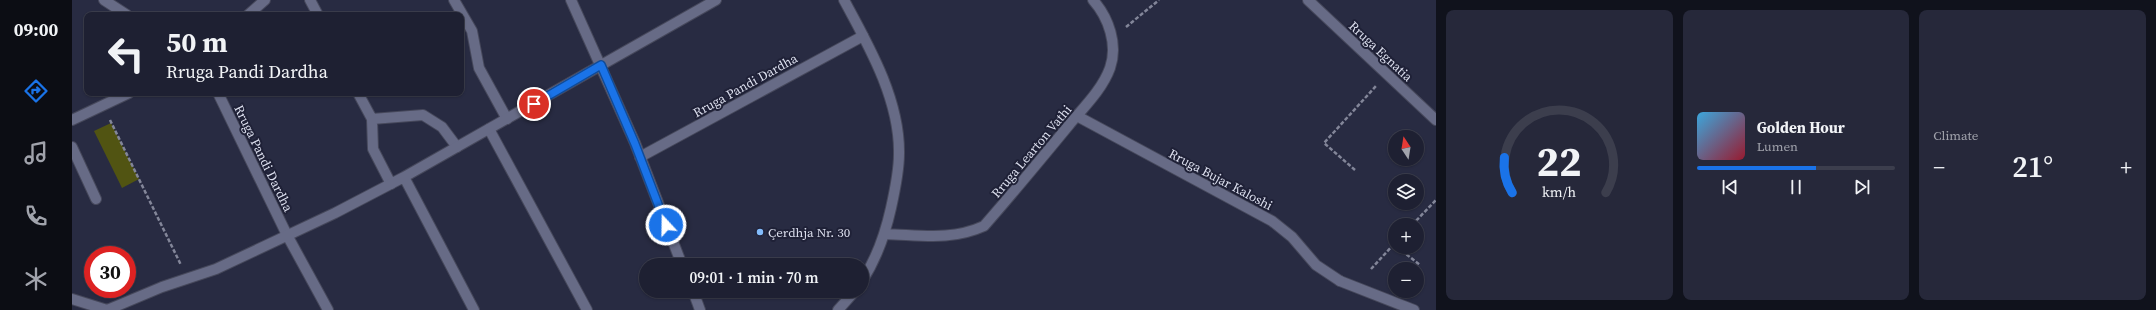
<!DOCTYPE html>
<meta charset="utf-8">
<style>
:root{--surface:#1e2032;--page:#26283a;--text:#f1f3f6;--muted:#a1a3ac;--line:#3c3e4d;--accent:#1a73e8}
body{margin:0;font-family:"Source Serif 4",serif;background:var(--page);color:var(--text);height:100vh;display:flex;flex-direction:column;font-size:15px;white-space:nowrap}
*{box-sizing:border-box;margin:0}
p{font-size:13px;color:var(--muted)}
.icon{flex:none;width:22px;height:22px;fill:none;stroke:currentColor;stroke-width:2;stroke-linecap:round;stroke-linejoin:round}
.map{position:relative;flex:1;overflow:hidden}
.details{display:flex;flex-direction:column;gap:10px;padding:10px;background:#10121c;width:720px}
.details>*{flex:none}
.banner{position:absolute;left:12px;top:12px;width:380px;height:84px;border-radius:8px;box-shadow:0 1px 3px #0004,0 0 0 1px var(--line);background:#1e2032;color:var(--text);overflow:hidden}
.needle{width:26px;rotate:348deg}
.fabs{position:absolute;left:1316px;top:130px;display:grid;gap:8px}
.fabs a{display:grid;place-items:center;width:36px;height:36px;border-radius:50%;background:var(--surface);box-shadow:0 1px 3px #0004,0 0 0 1px var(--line);font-size:20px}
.speed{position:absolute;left:12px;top:246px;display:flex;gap:8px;font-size:20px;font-weight:700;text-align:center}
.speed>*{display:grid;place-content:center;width:52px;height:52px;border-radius:50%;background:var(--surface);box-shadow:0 1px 3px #0004,0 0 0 1px var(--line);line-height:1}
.speed .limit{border:6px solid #d22;background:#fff;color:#111}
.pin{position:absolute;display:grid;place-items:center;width:34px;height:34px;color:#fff;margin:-17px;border:2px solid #fff;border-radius:50%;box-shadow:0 1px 4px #0007}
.me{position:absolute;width:44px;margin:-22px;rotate:339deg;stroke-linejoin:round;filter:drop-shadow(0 0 3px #0008)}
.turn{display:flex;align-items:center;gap:14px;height:84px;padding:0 16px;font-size:18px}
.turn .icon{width:52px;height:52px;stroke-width:2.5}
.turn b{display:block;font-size:28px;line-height:34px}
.big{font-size:30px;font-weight:600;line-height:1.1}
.details .widget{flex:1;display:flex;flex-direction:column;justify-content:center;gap:6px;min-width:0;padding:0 14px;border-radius:8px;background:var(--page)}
.details .dial{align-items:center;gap:0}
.dial svg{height:104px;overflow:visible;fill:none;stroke:var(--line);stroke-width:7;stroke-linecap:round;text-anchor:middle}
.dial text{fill:var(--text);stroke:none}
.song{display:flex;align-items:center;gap:12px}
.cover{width:48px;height:48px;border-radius:6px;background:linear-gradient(135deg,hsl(200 70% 55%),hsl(350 70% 35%))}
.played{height:4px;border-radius:2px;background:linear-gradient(90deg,var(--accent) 60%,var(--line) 60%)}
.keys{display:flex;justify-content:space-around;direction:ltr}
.heat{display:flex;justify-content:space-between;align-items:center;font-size:22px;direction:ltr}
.details .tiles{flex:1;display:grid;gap:10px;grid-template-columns:repeat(3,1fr)}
.trip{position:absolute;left:567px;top:258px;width:230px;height:40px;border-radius:20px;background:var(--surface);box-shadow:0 1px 3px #0004,0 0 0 1px var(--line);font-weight:600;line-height:40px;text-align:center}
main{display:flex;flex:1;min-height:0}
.tabs{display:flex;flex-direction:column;width:72px;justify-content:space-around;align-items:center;background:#0c0d14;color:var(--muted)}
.tabs .icon{width:28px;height:28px}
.tabs .selected{color:var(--accent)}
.tabs b{font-size:18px;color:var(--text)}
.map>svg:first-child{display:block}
</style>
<main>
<nav class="tabs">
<b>09:00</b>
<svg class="icon selected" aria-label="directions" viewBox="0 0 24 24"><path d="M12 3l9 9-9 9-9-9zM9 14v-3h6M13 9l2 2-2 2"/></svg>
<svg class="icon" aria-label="music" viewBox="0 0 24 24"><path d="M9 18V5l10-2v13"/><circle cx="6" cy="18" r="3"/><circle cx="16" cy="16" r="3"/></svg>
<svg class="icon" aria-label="phone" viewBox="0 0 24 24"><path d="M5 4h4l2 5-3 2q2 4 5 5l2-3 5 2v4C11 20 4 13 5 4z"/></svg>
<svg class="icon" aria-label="climate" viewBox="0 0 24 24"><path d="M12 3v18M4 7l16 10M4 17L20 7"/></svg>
</nav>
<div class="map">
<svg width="1364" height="310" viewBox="0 0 1364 310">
<rect width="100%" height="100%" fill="#282b42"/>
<path fill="#515412" d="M39 123 67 179 50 188 22 131Z"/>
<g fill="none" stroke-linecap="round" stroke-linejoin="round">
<g stroke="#46485b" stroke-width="12">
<path id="service" d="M238 0 246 15
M382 0 400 31 407 68 435 119
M146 93 215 235
M286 93 300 119 301 149 319 184
M300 119 351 115 370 127 385 147
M417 129 515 310
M0 147 24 199
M568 157 791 36
M1268 281 1342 310"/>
</g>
<g stroke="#46485b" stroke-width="12">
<path id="minor" d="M32 0 55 15
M499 0 563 143 610 265
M772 0C797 46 828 100 827 154 827 172 823 190 819 208 813 235 805 258 790 281
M1005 116 1200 221 1220 237 1244 265 1268 281
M332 177 402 310
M813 234C849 235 879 241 912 226 941 193 969 159 997 125 1011 108 1030 90 1038 68 1046 45 1037 18 1021 0
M215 235 256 310
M621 291 628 310
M0 299 35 310
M35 310 90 287 144 269 263 213 332 177 644 0
M766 310 783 291"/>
</g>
<g stroke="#46485b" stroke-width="12">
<path id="tertiary" d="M1236 0 1364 120
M176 15 193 0
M0 120 57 93"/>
</g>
<path stroke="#838699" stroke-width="2.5" stroke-dasharray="4 2" stroke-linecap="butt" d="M1054 27 1087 0
M38 120 109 265
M1283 170 1252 143 1304 86
M1340 225 1364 200
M1325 247 1348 265
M1299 269 1323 243
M1345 283 1351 275"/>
<use href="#service" stroke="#676b86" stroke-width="10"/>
<use href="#minor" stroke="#676b86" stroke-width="10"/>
<use href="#tertiary" stroke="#676b86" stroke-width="10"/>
</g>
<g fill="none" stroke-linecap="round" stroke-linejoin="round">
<g stroke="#114b97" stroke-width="10">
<path id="route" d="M462 104 529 65 563 144 594 225"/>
</g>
<use href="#route" stroke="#1a73e8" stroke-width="7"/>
</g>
<circle fill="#83bcfb" stroke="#1f2137" stroke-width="1.5" cx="688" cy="232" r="4"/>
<g text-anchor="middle" stroke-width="4" stroke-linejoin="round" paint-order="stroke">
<g font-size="13" fill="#dcdfee" stroke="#1f2137">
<text transform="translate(1309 51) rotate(43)" y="5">Rruga Egnatia</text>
<text transform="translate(673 85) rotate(-29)" y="5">Rruga Pandi Dardha</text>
<text transform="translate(959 151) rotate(-50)" y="5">Rruga Learton Vathi</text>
<text transform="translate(192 158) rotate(64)" y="5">Rruga Pandi Dardha</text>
<text transform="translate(1149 179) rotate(28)" y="5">Rruga Bujar Kaloshi</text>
</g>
<g font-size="13" fill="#dcdfee" stroke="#1f2137" text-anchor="start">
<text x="696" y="237">Çerdhja Nr. 30</text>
</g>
</g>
</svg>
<div class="fabs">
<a><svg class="needle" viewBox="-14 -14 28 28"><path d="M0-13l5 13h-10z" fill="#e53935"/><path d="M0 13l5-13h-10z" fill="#a1a3ac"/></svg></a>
<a><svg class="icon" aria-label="layers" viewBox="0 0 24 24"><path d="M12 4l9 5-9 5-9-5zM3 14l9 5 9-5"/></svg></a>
<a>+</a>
<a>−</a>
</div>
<div class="speed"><div class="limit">30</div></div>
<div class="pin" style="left:462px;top:104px;background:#d93025"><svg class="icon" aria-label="arrive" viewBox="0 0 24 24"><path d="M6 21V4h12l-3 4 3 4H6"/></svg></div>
<svg class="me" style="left:594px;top:225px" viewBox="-20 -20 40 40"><circle r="17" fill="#1a73e8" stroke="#fff" stroke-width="3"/><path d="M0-11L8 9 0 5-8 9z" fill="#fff"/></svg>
<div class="trip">09:01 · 1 min · 70 m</div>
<div class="banner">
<div class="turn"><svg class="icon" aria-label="left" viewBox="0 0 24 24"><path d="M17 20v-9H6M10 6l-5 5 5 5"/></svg><div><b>50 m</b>Rruga Pandi Dardha</div></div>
</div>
</div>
<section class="details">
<div class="tiles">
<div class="widget dial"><svg viewBox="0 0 100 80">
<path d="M14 69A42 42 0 1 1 86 69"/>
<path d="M14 69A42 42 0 0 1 8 42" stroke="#1a73e8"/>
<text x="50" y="56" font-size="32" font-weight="700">22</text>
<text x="50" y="72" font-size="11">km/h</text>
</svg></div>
<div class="widget">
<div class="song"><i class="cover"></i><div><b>Golden Hour</b><p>Lumen</p></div></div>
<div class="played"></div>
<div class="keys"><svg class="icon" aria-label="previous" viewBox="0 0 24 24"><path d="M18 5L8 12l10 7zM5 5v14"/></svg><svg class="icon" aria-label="pause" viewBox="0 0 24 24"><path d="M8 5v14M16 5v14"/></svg><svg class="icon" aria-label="next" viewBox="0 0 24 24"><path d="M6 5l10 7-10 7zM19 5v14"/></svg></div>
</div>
<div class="widget"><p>Climate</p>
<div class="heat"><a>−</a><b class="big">21°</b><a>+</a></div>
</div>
</div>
</section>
</main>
